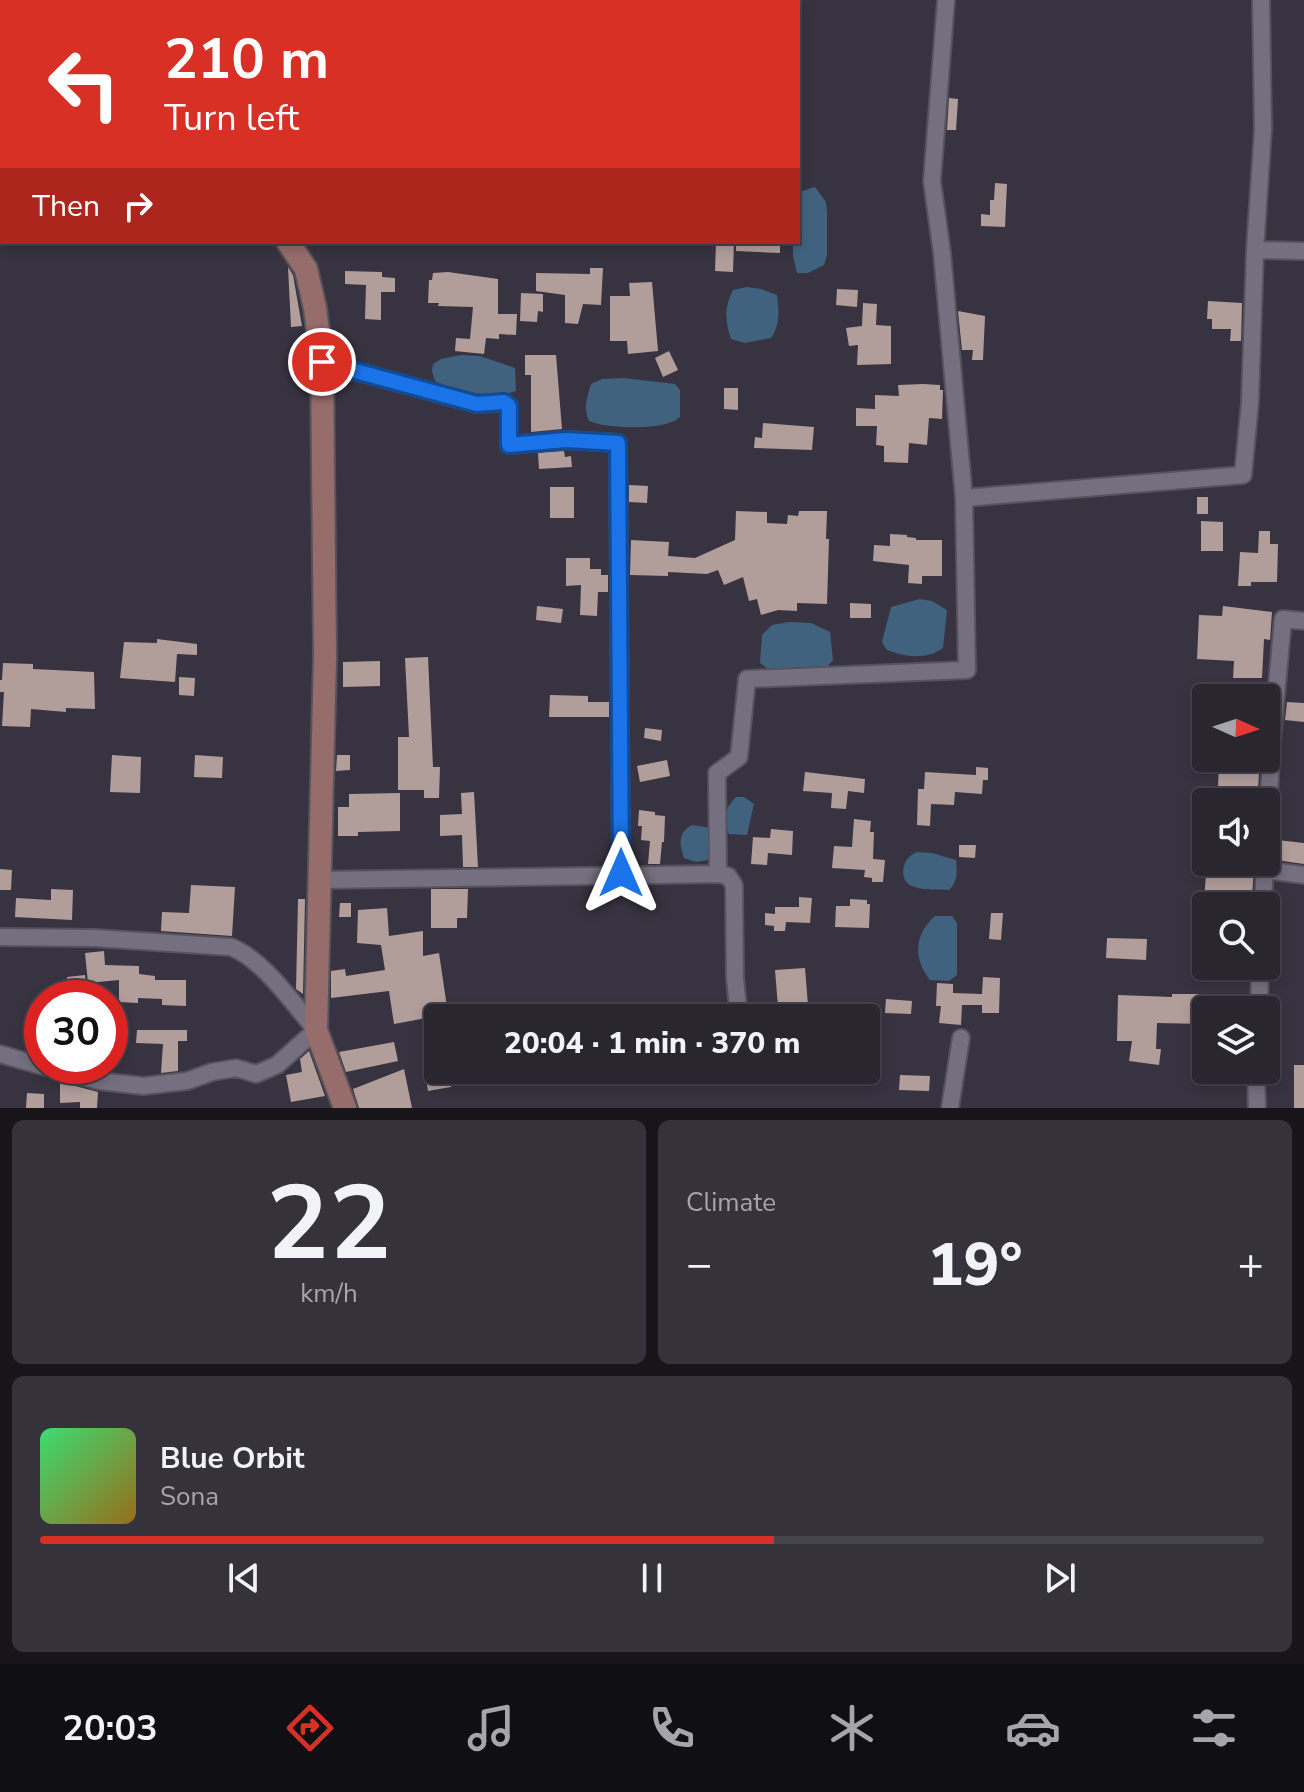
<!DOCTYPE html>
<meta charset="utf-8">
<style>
:root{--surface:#292630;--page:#35323c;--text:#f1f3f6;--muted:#a5a5ab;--line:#45434c;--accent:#d93025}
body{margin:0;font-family:"Nunito Sans",sans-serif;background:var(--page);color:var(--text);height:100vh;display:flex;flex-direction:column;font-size:30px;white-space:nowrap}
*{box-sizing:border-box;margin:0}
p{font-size:26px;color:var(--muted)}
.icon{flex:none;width:44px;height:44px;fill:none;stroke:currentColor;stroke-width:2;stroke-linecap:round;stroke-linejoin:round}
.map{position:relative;height:1108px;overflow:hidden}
.side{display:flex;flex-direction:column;gap:12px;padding:12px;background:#17151a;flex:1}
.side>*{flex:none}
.guide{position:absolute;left:0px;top:0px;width:800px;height:244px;box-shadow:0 4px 12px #0003,0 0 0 2px var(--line);background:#d93025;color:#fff;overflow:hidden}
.needle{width:52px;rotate:93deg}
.fabs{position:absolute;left:1192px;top:684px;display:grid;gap:16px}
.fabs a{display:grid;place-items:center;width:88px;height:88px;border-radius:8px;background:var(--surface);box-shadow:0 4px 12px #0003,0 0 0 2px var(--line);font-size:40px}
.speed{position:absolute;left:24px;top:980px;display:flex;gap:16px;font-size:40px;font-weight:700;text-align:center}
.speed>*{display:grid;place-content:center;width:104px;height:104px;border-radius:50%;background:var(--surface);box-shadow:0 4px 12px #0003,0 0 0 2px var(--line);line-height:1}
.speed .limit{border:12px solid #d22;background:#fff;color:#111}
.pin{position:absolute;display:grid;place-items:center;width:68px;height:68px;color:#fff;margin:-34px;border:4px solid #fff;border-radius:50%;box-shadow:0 2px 8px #0007}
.me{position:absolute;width:88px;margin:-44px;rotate:0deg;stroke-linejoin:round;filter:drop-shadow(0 0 6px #0008)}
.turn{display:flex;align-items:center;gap:28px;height:168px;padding:0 32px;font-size:36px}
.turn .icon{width:104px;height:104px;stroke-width:2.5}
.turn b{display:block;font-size:56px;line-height:68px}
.then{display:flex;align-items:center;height:76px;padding:0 32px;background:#0003;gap:16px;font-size:30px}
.big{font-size:60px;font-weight:800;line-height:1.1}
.side .tile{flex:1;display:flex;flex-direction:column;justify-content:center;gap:12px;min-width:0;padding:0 28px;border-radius:12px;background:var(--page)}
.side .dial{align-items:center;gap:0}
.dial b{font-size:104px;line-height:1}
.song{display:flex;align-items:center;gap:24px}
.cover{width:96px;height:96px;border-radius:12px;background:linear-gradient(135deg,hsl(140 70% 55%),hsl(40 70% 35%))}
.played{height:8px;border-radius:4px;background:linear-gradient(90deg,var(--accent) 60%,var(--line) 60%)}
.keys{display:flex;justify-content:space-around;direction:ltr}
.heat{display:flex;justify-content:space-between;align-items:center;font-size:44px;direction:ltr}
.side .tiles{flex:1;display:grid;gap:12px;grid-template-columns:1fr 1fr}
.tile:last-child{grid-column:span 2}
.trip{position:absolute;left:424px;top:1004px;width:456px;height:80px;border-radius:8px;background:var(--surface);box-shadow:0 4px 12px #0003,0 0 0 2px var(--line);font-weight:800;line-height:80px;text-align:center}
.tab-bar{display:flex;height:128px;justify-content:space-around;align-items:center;background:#100f13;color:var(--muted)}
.tab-bar .icon{width:56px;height:56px}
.tab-bar .selected{color:var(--accent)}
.tab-bar b{font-size:36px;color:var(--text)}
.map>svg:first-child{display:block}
</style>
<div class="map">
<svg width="1304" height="1108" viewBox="0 0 1304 1108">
<rect width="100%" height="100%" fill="#373340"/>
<path fill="#41627e" d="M815 187 826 202 827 211V255L824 265 808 273H797L793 256V242H798V198L799 192Z
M747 287 761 289 777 295C779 311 780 325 771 338L745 343 731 339C725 320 724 308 733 290Z
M461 355 480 356 515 368 516 391C495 399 455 391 435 381L432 371 433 364 441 359Z
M623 378 675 384 680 390V417C666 431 607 429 589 421 583 408 587 398 591 384L602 379Z
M920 599 932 601 947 610 943 648C927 660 905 657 887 650L882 642 891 607Z
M789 622 811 623 830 632 833 660 827 667 768 669 760 663 762 635 772 625Z
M736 797H744L754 804 747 835 729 834C721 821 725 808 736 797Z
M692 825 711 828 708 860 696 862 684 858C679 844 678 832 692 825Z
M917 852 932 853 956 860C957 871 958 882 949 890 933 889 897 894 904 866 906 859 910 855 917 852Z
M935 916H952L957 923V975L949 981 930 980C913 959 914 934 935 916Z"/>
<path fill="#b19e9b" d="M949 98 958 99 956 130H947Z
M995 183 1007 184 1005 227 981 226V214L990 215V200H994Z
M716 242H734L733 272 715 271Z
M736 242H780V253L736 251Z
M288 267 293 275 302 326 291 327Z
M590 268H603L601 305 583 304 578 324 565 323V295L536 291V273L590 274Z
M345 271 382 272V277L395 278V292H381V320L365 319 366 285 345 284Z
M448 272 498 279V314H517L516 335 499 334V339L486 338 484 354 455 351 456 338 470 339 473 307 438 306 439 303H428L429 280H432L433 273Z
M652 282 658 351 628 354 627 341H610V296H630L629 283Z
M837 289 858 290 857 307 836 305Z
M521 293 543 294V312L538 311 537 322 520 321Z
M1208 301 1242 303 1241 341H1230L1231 329H1212V319H1207Z
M863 303 877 304 876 325 891 326V364L857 365 858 345 849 346 846 328 862 326Z
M958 311 985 316 983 360H972L973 350H962Z
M669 351 678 370 663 377 655 358Z
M525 355H556L562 429 531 432V375H525Z
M923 384 940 385V390H943L942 419 929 418 927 445 909 443 908 463 884 462V446L876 445 877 426H856V408L875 409V395L899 396 898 385Z
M724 388H738V410L724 409Z
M763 423 814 427 812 450 754 448 755 437 762 438Z
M564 451 565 457 571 456 572 467 539 469 538 453Z
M629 485 648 486 647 503 629 502Z
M550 487H574V518H550Z
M1197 497H1208V514H1197Z
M736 511 767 512V523L787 524 788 515 798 516 799 511H827L826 539H829L827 604 797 603V611L778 610 761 615 757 599 749 601 743 577 724 585 718 570 707 574 668 572V576L630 575 631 540 669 542 668 556 695 558 735 540Z
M1201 521 1223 522V551H1201Z
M1259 531H1270V544H1278L1277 582H1251V586H1238L1240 552 1258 553Z
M890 534 907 535V537L916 538V540H942V576H922V584L908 583 909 565 873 561 874 545 890 546Z
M566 558H590V569H601V575H608V592H598L597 616 580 615 581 585 566 586Z
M850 603 871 604V618H850Z
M537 606 563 609 561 623 536 620Z
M1223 606 1272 612 1270 640 1264 639 1262 678H1233L1234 661 1197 659 1199 615 1222 616Z
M157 639 197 644V655L177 654 175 682 120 678 124 642 157 643Z
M428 657 433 767H440L439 798H424V790H398V737H409L405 658Z
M380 661V686L343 687V662Z
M3 663 33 664V669L94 672 95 709 66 708V712L31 709 30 727 2 726 4 692H0V680H2Z
M179 677 195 678 194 696 179 695Z
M550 695 588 696V702H609V717H549Z
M1287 702 1304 703V722L1285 720Z
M645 728 662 730 661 741 644 738Z
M112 755 141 757 140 793 110 792Z
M195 755 223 757 222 778 194 777Z
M337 755H350V770L336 771Z
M1219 758 1260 759 1258 789 1218 788Z
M667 760 670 776 640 782 637 766Z
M976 767 988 768V780H983L982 794 955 792 954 805 931 804 930 826 917 825 918 789H924L925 772 976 775Z
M805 772 865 779 864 793 848 791 846 809 831 808 832 793 803 791Z
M474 792 478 867H463L462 835 440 836V815L462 814 461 793Z
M400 793V831L358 832V836H338V807H349V794Z
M639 810 655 812V815L665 816 664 842H662L660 864H648L650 841 641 840 642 826H638Z
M854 819 871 821 870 832H874L873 859 885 860 883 882H872V878L864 877 865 870 832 868 834 846 852 847Z
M771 829 793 831 792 855 768 853 767 865 751 864 753 837 770 838Z
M1277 840 1304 843V864L1276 860 1272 854Z
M959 845H976L975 858 959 857Z
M1237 863 1254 864 1252 899 1218 896V901L1204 900 1206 875 1236 877Z
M0 869 12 870 11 890H0Z
M191 885 235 887 232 936 161 931 162 912 189 913Z
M51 889 73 890 72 920 15 917 16 898 51 900Z
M431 889H468L467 918H457V928H431Z
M799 897 812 898 810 923 786 922 785 931H774V926L765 925V913L775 914V907H799Z
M298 899H305L303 994 296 989Z
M850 899 867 900V904H870L869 928 835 927 836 906H850Z
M340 903H351V917H339Z
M387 908 389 936 423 931V956L439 953 448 1014 394 1024 389 991 331 998V971L345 969 346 976 385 970 381 945 357 943 358 910Z
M991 913H1003L1001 940 989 939Z
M1107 938 1147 939 1146 960 1106 958Z
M104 951 105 965 139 966V974L155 976V980H186V1006L162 1005V999L138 998V1003L119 1002V980L88 983 85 953Z
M805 968 808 1005 778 1007 775 970Z
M85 975 87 998H69L67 977Z
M983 977 1000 978 999 1013H982V1005H962L961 1025 939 1023 941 1006H936L937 983 953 984V993L982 994Z
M1172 994H1207L1206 1024 1157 1023 1156 1049H1161L1159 1065 1129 1061 1132 1041H1117L1118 995 1172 997Z
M886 999 912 1001 911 1014 885 1013Z
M137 1030H187V1041H178V1071L161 1073 163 1044 136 1043Z
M394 1042 398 1061 346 1072 339 1052Z
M309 1051 325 1096 291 1102 286 1075 302 1072 300 1059Z
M438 1059V1070H448L451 1087 428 1091 423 1062Z
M1294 1065H1304V1108H1294Z
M404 1069 412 1108H359L353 1089Z
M900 1075 930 1076 929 1091 899 1090Z
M60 1082 98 1092 97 1108H80V1102L60 1103Z
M27 1093 44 1094V1108H26Z"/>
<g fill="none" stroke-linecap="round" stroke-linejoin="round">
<g stroke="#56535d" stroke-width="20">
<path id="street" d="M290 2V0
M1255 250 1304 251
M322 362 477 404 504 402 509 406V445L566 440 618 443 621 873
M964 498 1243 475 1250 402 1255 250 1263 129 1261 0
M1266 840 1273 729 1283 619 1304 621
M1264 870 1304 875
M718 874 717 773 739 757 747 679 967 670 964 498 942 253 932 181 946 0
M320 880 718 874 728 876 734 885 735 978 739 1018
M1263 906 1265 862
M0 937 95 938 231 947C264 960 293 1004 316 1030L277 1065 256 1074 236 1068 212 1072 187 1081 143 1086 100 1081 43 1066
M1259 1010 1260 966
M0 1054 42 1066
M1256 1070 1257 1108
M950 1108 961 1038"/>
</g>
<g stroke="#56535d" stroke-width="26">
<path id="secondary" d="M219 0V2
M288 242 306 269 315 308 322 362 325 657 316 1030 345 1108"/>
</g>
<g stroke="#56535d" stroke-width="30">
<path id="primary" d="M568 2 574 0
M0 167H2"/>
</g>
<use href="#street" stroke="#75707f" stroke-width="16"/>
<use href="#secondary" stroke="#966d6b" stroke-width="22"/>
<use href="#primary" stroke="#b66b56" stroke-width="26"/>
</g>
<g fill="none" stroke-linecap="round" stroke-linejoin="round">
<g stroke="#114b97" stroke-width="20">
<path id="route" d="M322 362 477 404 504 402 509 406V445L566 440 618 443 621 873"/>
</g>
<use href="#route" stroke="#1a73e8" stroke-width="14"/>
</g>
</svg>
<div class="fabs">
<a><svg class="needle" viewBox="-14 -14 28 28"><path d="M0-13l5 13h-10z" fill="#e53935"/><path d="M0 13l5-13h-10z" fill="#a5a5ab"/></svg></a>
<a><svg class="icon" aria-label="sound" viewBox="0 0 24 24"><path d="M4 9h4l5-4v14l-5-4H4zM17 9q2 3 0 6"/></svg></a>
<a><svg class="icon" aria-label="search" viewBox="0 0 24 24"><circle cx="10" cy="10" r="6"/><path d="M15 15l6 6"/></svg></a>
<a><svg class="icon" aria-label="layers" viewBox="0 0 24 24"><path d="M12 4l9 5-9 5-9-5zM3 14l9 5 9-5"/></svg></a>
</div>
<div class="speed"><div class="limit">30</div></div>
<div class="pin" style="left:322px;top:362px;background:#d93025"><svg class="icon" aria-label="arrive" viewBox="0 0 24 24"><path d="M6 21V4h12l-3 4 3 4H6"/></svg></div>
<svg class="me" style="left:621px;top:873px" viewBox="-20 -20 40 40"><path d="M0-17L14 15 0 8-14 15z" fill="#1a73e8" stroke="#fff" stroke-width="4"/></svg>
<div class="trip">20:04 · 1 min · 370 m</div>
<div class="guide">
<div class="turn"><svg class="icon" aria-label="left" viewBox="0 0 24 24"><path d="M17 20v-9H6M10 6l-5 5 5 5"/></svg><div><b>210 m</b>Turn left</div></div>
<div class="then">Then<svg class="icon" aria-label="right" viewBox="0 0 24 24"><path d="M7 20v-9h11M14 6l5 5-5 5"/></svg></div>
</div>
</div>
<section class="side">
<div class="tiles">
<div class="tile dial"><b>22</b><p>km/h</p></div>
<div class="tile"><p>Climate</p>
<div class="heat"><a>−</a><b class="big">19°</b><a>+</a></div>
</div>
<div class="tile">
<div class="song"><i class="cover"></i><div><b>Blue Orbit</b><p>Sona</p></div></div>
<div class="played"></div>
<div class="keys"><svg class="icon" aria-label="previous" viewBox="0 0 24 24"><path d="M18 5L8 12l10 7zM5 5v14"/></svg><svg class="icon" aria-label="pause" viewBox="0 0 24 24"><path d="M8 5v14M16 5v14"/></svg><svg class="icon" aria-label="next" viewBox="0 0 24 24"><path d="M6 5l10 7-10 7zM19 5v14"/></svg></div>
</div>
</div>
</section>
<nav class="tab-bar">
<b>20:03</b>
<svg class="icon selected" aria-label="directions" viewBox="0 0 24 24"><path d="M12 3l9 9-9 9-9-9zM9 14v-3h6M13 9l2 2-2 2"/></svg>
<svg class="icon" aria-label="music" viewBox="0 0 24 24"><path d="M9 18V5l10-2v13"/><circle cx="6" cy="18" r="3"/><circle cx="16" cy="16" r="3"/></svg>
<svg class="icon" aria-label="phone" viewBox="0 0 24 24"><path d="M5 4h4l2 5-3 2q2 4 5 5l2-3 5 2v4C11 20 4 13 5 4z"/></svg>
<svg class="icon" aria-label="climate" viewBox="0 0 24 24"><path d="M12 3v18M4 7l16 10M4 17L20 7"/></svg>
<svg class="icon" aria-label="car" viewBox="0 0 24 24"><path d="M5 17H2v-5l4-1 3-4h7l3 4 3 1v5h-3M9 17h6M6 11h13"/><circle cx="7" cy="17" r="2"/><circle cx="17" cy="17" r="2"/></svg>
<svg class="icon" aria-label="filters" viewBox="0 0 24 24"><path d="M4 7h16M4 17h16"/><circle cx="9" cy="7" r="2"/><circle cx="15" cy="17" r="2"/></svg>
</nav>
